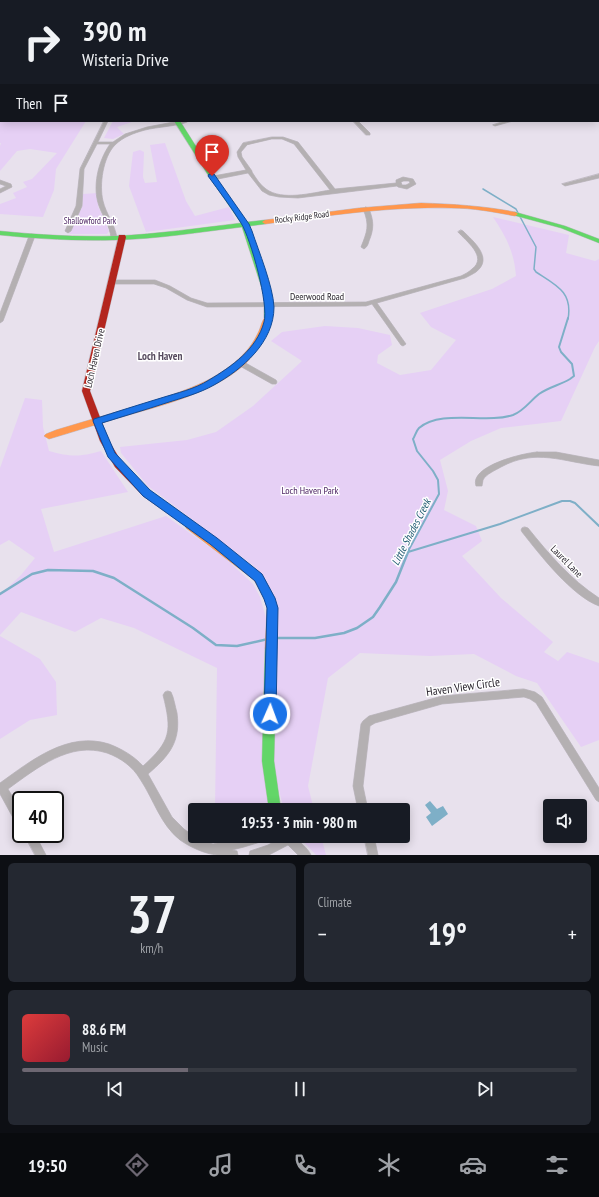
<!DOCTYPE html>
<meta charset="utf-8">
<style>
:root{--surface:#171b24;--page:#242831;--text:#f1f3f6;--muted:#9ea1a6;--line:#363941;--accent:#6d6772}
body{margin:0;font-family:"PT Sans Narrow",sans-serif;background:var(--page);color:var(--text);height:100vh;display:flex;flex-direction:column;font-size:15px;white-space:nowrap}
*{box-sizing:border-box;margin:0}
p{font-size:13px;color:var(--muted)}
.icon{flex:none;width:22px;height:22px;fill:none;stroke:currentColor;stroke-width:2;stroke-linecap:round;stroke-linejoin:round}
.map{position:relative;height:855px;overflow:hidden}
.side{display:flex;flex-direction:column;gap:8px;padding:8px;background:#0d0f14;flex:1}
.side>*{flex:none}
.guide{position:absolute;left:0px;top:0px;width:599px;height:122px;box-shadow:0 2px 10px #0003;background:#171b24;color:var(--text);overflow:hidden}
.fabs{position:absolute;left:543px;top:799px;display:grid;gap:8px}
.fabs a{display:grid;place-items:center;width:44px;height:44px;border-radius:4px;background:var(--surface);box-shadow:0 2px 10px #0003;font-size:20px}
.speed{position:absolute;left:12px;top:791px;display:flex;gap:8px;font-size:20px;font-weight:700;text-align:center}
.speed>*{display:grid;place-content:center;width:52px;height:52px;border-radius:50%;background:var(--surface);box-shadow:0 2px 10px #0003;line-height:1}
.speed .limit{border:2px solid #111;border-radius:6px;background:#fff;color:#111}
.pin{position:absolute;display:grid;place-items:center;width:34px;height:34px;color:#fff;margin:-41px -17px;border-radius:50% 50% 50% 0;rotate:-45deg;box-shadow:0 0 4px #0007}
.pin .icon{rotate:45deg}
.me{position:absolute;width:44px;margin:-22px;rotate:2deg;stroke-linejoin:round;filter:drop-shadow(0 0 3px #0008)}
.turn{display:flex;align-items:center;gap:14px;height:84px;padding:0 16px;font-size:18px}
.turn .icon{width:52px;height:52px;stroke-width:2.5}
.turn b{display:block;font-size:28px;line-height:34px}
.then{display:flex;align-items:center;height:38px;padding:0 16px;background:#0003;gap:8px;font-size:15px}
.big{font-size:30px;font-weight:700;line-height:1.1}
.side .tile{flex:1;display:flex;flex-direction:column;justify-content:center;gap:6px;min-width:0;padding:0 14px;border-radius:6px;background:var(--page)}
.side .dial{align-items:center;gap:0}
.dial b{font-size:52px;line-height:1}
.song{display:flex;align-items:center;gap:12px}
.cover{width:48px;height:48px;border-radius:6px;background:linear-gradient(135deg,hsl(0 70% 55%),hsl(350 70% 35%))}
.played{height:4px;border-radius:2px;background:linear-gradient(90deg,var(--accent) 30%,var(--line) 30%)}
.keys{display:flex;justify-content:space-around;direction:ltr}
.heat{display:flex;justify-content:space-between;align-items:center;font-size:22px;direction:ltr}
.side .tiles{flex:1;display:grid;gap:8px;grid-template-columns:1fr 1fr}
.tile:last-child{grid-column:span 2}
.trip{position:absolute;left:188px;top:803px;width:222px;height:40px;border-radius:4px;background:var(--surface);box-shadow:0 2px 10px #0003;font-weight:700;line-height:40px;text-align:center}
.tabs{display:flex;height:64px;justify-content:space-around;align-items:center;background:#090b0e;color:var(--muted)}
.tabs .icon{width:28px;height:28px}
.tabs .active{color:var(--accent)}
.tabs b{font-size:18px;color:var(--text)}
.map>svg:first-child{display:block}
</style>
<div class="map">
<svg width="599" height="855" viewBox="0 0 599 855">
<rect width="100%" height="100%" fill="#e8e1ed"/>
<path fill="#e6d0f5" d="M0 118 1 121H86L56 169 54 190 43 217 0 214V204L16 198 13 193 27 187 23 182 32 179 57 153 30 149 17 151 0 171V146L1 143H0Z
M113 121H135L117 127 124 134 113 139 104 138Z
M165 143 186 201 195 216 229 207 235 220 146 232 129 186 133 152 140 150 144 152 143 177 145 183 157 182 150 145Z
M98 193V206L109 231 107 234H69L82 207 83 194Z
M493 217 569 235 566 253 595 261 599 259V341L595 347 561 421 501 428 471 441 440 460 448 491 444 510 476 526 482 541 462 556 501 598 553 642 544 652 558 661 567 652 599 663V740L581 747 537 683 516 676 474 654 430 656 360 653 328 678 308 786 314 810H284L274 771 266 582 255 567 148 486 121 453 120 447 187 440 216 432 253 406 302 361 271 341 282 332 325 326 358 328 390 335 392 345 378 355 377 363 400 375 431 370 456 340 431 327 420 313 492 289 516 276C514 251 506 237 493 217Z
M25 398 42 400 43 427 49 451C70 457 80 457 101 451L128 492 41 509 54 552 166 516 225 558 253 584 260 597 266 618 263 757 268 810H215L217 668 134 628 101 618 75 632 21 612 0 635V595L21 575 35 558 9 540 0 545V468Z
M0 636 40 659 56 682 57 715 30 720 0 739Z
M298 836H321L326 855H316Z"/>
<path fill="#7eafc7" d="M430 801 437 809 443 806 448 814 432 826 426 817 431 813 425 805Z"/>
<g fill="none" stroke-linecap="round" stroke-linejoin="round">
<path stroke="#7eafc7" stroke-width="1.5" d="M483 189 516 209 536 247 534 269 536 272C556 285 573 292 568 319"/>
<path stroke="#7eafc7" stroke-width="2" d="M408 552 500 524 562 501H570L575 503 599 526
M407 553 439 494 438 480 433 471 417 451 413 439C415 436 416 431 419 428 442 409 485 424 513 415 524 411 530 401 539 394 549 387 560 385 570 379L574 376 572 364 561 352 559 347 568 318"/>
<path stroke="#7eafc7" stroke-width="2.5" d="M0 594 32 574 48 570 93 571 114 578 193 628 216 645 237 646 268 639
M276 638H315L344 633 357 628 373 617 380 607 396 582 408 552"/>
<g stroke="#c2bcc6" stroke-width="1">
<path id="street" d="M36 0H40L41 1H37Z
M100 0H104V1H100Z
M187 0H192L186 1Z
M293 0H297L298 1H294Z
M351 0H355L356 1H352Z
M408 0H412L413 1H409Z
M473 0H477L478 1H474Z
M598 10H599V12H598Z
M0 15H1V17H0Z
M0 47H1V49H0Z
M598 61H599V64H598Z
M598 92H599V94H598Z
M104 121H108L98 142H113L125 134 147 127 179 121H189C181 126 156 127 145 130 134 133 123 137 115 145 103 157 99 185 103 201 106 214 115 224 117 238L114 240 111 238C110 226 103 217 99 206 92 187 98 161 110 144H97L84 169 82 206 71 231 68 233 65 231 76 206 80 169Z
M353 121H358L370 133V135H366Z
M505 121H513L495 126 493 125Z
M272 137H283L298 142 335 189 396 183V180L403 177 413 179 416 184 407 189 398 187 397 186 298 198 279 197 269 195 262 191 248 173 213 180 210 178 213 176 246 170 238 157 237 152 243 143ZM272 139H282L294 144 330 190C312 193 282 201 266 189 260 185 256 178 252 172V171L242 157 241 152 247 145ZM404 181H409L410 183 406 185H402L401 182Z
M599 174V178L565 186 562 184Z
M0 180 11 184 12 187 0 193V189L6 186 0 184Z
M366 207 369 209C374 221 374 229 369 241 368 245 367 247 364 249L361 247C367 232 370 225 363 209Z
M461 230 463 231C473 241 494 258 476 272 473 274 469 276 465 278L377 303 406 344 403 346 401 345 372 304 366 306 207 307 187 300 166 288 154 284H112L109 282 112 280H155L170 286 191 298 207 303 366 302 461 276C465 274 469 272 472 269 488 257 466 241 458 232Z
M32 234 35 236 3 321 0 323V313L29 236Z
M238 361H242L276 380 277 382 276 384H272L238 365 237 363Z
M537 452H556L599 460V466C563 462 536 448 501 467 496 470 486 474 483 480 483 482 482 484 482 486H476C469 466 523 453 537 452Z
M525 527 528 528C549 554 570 579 599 598V606C572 596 540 555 522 532L521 530 522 528Z
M524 689 535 692 542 697 599 788V802L596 800 536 703 530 699 524 697 442 704 375 723 370 726 363 786 368 810H358L353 786 361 724 363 721 369 716 442 696Z
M168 691 171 692C174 698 175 706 177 713 181 742 169 756 148 774L172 817 184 829 195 837 213 844 247 836H268L267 840 244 847 232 850 237 851 238 855C231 855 224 855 217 855 205 854 190 847 180 840 160 824 154 800 140 779 133 767 121 758 107 753 70 741 37 768 8 789L21 811V826L17 825 0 794V783C32 760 68 731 109 744 122 749 134 756 143 766 171 741 172 731 163 695L165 692Z
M24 834H35L46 855H35Z
M282 836H294C299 842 308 848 311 855H298L288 845 269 855H249L250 851 268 845 282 837Z
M364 836H374L378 855H368Z"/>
</g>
<g stroke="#c2bcc6" stroke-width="1">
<path id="fast" d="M174 121H180L216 178 247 222 265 220 268 222 265 224 249 226 272 295 271 320 268 321 264 318V295L242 227C200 232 158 239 115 240 77 241 38 239 0 235V231C39 235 77 237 116 236 158 234 199 228 241 223L210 178Z
M515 212 565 226 599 239V243L561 228 513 215 512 214Z
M271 643 275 644 277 648 274 761 281 810H269L262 761 265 648 267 644Z"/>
</g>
<g stroke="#c2bcc6" stroke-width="1">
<path id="slow" d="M421 203C453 204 484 206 515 212L518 214 515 216C494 212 473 208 451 208 389 206 327 216 265 224L262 222 265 220 359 208Z
M268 315 272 318 271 322C265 338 256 353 244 365 211 394 162 405 122 417 97 424 73 432 49 439L44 436 46 434 56 430C88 420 121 411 153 401 177 393 203 385 223 371 238 361 250 350 258 333 261 328 262 317 268 315Z
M190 521 194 522 262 574 275 599 277 608V648L275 652 271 653 267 652 265 648 267 608 265 600 254 580 186 528 185 525 186 522Z"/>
</g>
<g stroke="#c2bcc6" stroke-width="1">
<path id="jam" d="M119 235H125L126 237 90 391 109 441 121 461 149 490 194 522 195 525 194 528 190 529 143 496 115 467 100 441 82 391Z"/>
</g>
<use href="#street" fill="#b4b0b2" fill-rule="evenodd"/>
<use href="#fast" fill="#63d668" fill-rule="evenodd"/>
<use href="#slow" fill="#ff974d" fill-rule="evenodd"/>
<use href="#jam" fill="#b3261e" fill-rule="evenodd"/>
</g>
<path fill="#1a73e8" stroke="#114b97" d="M209 174H214L249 224 252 231C259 252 273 286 274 307 274 342 243 369 214 385 200 393 182 398 166 403 145 410 124 416 102 423L115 453 150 490 217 538 262 574 275 598 278 608 276 714 274 719 270 720 266 719 264 714 267 608 264 599 255 581 210 544 143 496 108 457 93 421 94 419C116 412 138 405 161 398 177 393 195 389 209 380 231 367 257 349 264 322 269 305 251 239 241 223 231 207 219 191 208 176Z"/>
<g text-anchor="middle" stroke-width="3" stroke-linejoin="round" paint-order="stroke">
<g font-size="9" fill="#2b262f" stroke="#fff">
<text transform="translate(302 217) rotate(-7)" y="3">Rocky Ridge Road</text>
</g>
<g font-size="9" fill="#471d5e" stroke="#fff">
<text x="90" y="224">Shallowford Park</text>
</g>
<g font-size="10" fill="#2b262f" stroke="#fff">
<text x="317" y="300">Deerwood Road</text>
<text transform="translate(94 358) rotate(-77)" y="4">Loch Haven Drive</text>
<text transform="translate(567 561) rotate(45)" y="4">Laurel Lane</text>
</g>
<g font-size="10" fill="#471d5e" stroke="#fff">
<text x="310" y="494">Loch Haven Park</text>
</g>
<g font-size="11" font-weight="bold" fill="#574b5f" stroke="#fff">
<text x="160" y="360">Loch Haven</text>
</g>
<g font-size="11" font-style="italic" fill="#265f75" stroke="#fff">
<text transform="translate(411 532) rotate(-63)" y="4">Little Shades Creek</text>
</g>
<g font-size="12" fill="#2b262f" stroke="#fff">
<text transform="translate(463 687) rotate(-8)" y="4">Haven View Circle</text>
</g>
</g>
</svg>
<div class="fabs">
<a><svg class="icon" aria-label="sound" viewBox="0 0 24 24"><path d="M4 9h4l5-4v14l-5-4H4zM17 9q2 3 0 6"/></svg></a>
</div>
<div class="speed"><div class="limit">40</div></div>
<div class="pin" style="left:212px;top:176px;background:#d93025"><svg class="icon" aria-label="arrive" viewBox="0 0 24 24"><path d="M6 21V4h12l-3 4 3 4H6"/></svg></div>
<svg class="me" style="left:270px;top:714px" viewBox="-20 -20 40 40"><circle r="17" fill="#1a73e8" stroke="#fff" stroke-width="3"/><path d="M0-11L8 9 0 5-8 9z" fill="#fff"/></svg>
<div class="trip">19:53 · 3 min · 980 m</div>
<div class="guide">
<div class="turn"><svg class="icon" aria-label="right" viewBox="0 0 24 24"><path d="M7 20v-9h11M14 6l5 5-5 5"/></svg><div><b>390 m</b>Wisteria Drive</div></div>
<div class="then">Then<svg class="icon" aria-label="arrive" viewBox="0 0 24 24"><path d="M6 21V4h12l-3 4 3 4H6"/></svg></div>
</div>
</div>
<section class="side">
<div class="tiles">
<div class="tile dial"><b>37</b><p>km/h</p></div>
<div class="tile"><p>Climate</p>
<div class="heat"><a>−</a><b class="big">19°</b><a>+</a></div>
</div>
<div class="tile">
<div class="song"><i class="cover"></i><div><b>88.6 FM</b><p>Music</p></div></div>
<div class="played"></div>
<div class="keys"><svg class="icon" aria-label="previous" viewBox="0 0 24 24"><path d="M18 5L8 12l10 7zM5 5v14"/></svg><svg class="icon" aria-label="pause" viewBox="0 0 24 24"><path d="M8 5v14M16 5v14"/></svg><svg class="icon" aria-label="next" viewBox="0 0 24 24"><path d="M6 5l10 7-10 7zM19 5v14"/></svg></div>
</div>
</div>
</section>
<nav class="tabs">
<b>19:50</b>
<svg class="icon active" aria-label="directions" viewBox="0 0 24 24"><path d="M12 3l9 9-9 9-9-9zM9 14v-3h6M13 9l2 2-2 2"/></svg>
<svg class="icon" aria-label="music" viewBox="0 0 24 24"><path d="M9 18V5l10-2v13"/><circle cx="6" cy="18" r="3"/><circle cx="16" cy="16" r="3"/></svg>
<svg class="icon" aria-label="phone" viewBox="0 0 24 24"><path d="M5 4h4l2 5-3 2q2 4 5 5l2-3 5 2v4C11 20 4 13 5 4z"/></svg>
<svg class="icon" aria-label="climate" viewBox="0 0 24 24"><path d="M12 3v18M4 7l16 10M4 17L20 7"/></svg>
<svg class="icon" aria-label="car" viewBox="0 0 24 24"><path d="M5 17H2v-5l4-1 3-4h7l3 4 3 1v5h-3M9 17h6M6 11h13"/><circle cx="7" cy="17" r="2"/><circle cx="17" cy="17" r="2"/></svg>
<svg class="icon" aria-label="filters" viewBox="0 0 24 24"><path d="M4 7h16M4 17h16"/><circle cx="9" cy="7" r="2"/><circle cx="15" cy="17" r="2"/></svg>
</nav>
